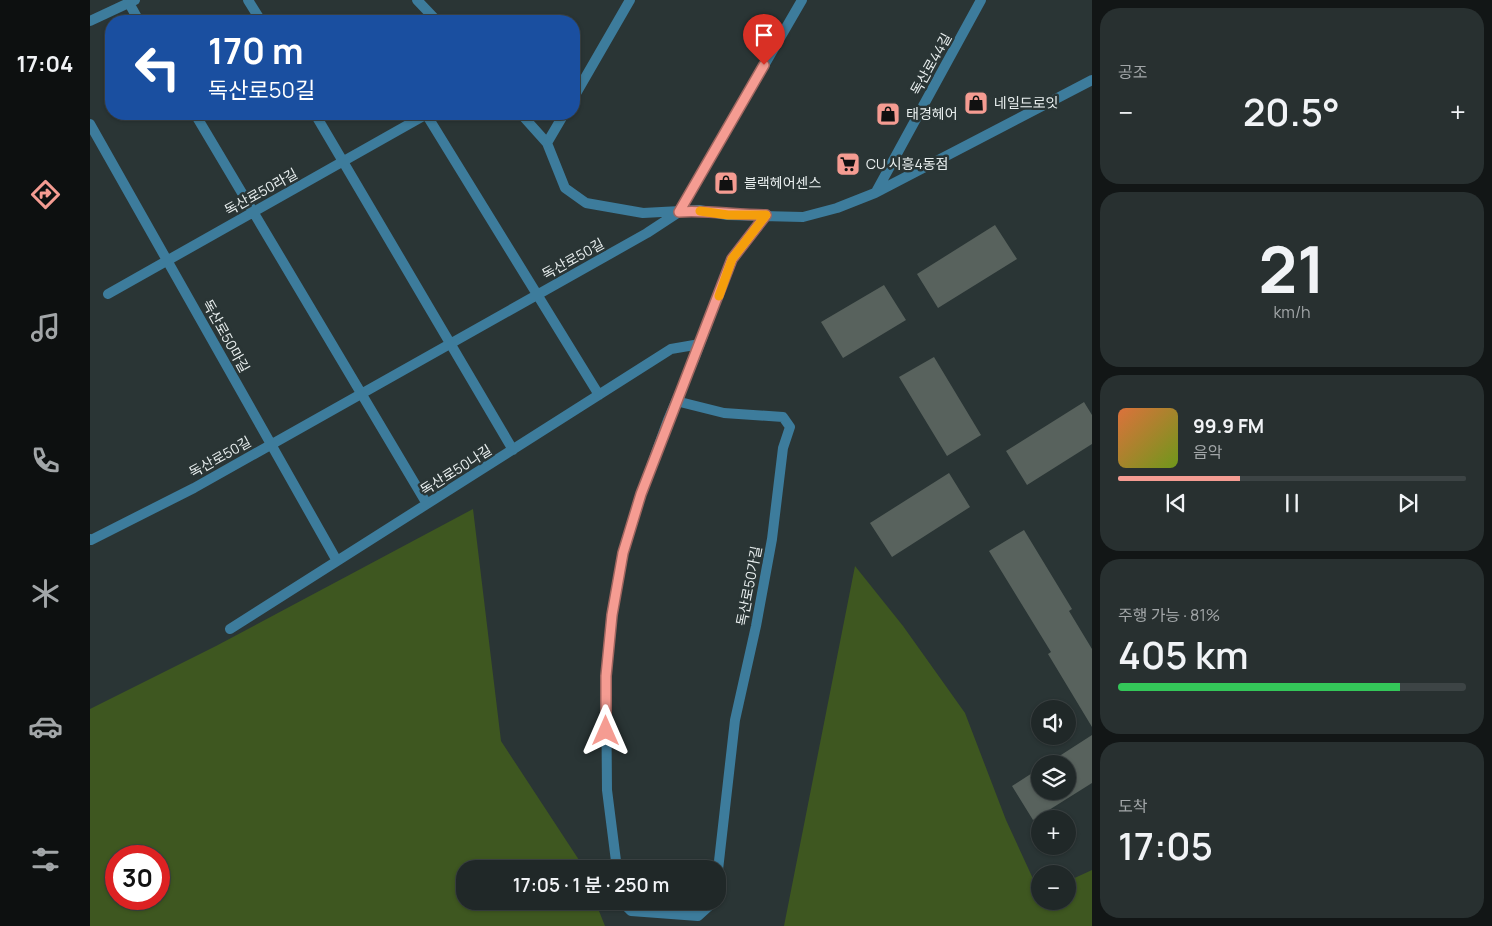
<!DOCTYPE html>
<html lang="ko">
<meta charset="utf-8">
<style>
:root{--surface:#202828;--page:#283030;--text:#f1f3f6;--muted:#a2a6a8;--line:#3d4445;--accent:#f59c92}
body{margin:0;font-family:Manrope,"Noto Sans KR",sans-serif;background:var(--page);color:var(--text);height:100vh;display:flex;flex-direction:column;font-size:19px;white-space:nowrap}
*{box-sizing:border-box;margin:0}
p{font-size:16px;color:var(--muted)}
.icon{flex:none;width:28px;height:28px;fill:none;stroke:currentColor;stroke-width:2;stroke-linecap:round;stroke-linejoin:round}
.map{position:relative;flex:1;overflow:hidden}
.side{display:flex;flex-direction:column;gap:8px;padding:8px;background:#121616;width:400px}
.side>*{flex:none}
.hud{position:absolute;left:15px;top:15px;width:475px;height:105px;border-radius:20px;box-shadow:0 1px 4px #0004,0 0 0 1px var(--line);background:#1a4fa0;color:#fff;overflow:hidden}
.fabs{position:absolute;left:941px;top:700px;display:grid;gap:10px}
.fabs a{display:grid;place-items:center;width:45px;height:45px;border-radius:50%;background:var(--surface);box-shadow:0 1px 4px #0004,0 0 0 1px var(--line);font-size:25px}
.speed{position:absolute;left:15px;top:845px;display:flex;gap:10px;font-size:25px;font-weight:700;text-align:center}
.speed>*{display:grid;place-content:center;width:65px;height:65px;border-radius:50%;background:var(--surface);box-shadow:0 1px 4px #0004,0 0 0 1px var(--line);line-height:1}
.speed .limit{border:8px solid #d22;background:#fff;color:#111}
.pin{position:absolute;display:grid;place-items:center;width:42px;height:42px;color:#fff;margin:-51px -21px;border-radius:50% 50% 50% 0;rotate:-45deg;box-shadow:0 0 5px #0007}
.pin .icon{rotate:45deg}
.me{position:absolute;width:55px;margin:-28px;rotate:0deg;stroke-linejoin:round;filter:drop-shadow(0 0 4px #0008)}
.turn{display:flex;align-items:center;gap:18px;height:105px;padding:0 20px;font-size:22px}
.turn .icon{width:65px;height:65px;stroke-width:2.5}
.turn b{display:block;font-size:35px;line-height:42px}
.big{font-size:38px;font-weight:600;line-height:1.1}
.side .widget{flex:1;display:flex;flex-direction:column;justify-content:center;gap:8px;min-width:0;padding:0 18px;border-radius:20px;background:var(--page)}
.side .dial{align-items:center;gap:0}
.dial b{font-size:65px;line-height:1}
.song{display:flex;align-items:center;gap:15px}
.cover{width:60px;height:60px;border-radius:8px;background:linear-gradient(135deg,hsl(20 70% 55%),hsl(80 70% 35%))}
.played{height:5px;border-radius:2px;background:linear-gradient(90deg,var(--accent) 35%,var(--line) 35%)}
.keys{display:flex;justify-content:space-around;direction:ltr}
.heat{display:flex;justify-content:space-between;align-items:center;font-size:28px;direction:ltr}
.charge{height:8px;border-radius:4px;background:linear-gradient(90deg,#34c759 81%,var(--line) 0)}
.trip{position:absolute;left:366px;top:860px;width:270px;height:50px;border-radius:20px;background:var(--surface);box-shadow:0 1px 4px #0004,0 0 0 1px var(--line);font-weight:600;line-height:50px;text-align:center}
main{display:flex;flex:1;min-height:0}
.menu{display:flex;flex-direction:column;width:90px;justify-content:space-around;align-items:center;background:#0d1010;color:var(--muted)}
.menu .icon{width:35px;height:35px}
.menu .on{color:var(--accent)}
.menu b{font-size:22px;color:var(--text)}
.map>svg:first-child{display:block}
</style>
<main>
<nav class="menu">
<b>17:04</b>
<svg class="icon on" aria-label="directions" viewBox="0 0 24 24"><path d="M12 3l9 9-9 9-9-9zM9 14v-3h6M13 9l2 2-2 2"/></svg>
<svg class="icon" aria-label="music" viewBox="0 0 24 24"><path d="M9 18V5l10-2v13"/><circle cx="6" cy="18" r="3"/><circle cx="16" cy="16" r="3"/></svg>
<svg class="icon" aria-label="phone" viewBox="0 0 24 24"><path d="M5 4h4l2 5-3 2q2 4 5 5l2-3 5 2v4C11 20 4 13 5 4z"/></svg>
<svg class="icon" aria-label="climate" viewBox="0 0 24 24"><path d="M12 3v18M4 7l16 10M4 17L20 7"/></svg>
<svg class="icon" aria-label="car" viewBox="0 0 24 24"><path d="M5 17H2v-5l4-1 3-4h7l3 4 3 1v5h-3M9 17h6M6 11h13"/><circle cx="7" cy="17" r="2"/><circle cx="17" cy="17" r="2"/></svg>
<svg class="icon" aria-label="filters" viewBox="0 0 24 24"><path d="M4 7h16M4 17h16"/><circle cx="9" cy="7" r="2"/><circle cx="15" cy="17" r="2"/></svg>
</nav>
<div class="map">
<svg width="1002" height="926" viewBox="0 0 1002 926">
<rect width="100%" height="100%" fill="#2a3535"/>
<path fill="#3e5720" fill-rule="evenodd" d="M383 509 411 741 489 860 492 869H375V901H505L515 926H0V709L126 646ZM26 856H69V899H26Z
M765 566 813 626 875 713 916 820 950 894V901H978V881L1002 870V926H694Z"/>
<path fill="#58625d" d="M905 225 927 259 848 308 827 274Z
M794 285 816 320 753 358 731 322Z
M844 357 891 435 857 456 809 377Z
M994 402 1002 415V444L937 485 916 451Z
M859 473 880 507 802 557 780 523Z
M934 530 982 609 979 611 1002 649V727L958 654 961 652 899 551Z
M1002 735V783L943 820 922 786 950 768V791H978V764H957Z"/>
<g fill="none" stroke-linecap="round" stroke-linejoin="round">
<path stroke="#3d7c9c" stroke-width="10" d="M158 0 171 21
M327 0 347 21
M39 3 49 21
M0 21 45 0
M484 97 540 0
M105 114 337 504
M225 114 423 450
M336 114 509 395
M431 114 457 143 475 188 496 203 553 213 609 210 637 215 713 217 747 208 785 193 1002 80
M0 124 247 561
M457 143 474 114
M786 192 891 0
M18 294 337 114
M586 401 634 413 693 417 700 427 693 448 682 539 666 626 645 720 628 870
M0 539 1 540 104 488 557 233 589 212 712 0
M140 629 581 349 610 344
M527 869 517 790 516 676 522 615 533 553 551 494 578 420 605 357 642 259 676 215
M531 901 541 911 608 916 619 906 620 901"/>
</g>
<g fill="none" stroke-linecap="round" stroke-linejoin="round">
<g stroke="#9f655f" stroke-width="12">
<path id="route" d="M516 731V676L522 615 533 553 551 494 642 259 676 215C647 215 617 210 589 212L674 65"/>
</g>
<use href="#route" stroke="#f59c92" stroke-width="9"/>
<path stroke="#f59e0b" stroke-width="9" d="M610 211 638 215H676L642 259 629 296"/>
</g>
<defs>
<g id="shop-square" transform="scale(1.25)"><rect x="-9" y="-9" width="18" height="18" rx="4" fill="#f59c92" stroke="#2a3535"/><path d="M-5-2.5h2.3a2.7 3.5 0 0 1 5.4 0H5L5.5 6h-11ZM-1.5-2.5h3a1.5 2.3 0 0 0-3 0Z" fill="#111"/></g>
<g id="supermarket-square" transform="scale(1.25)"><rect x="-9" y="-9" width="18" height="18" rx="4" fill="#f59c92" stroke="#2a3535"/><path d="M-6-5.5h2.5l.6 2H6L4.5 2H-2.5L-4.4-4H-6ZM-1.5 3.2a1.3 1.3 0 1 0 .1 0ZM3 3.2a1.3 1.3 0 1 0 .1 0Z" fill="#111"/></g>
</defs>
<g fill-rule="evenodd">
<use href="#shop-square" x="886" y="103"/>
<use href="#shop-square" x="798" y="114"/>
<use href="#supermarket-square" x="758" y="164"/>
<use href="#shop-square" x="636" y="183"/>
</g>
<g text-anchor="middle" stroke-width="5" stroke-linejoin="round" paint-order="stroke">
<g font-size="14" fill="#e9efef" stroke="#2a3535">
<text transform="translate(841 64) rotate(-61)" y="5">독산로44길</text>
<text transform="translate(171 192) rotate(-29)" y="5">독산로50라길</text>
<text transform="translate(483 259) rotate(-29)" y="5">독산로50길</text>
<text transform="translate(136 336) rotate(61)" y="5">독산로50마길</text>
<text transform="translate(130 457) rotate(-29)" y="5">독산로50길</text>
<text transform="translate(366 470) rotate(-32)" y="5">독산로50나길</text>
<text transform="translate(659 586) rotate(-79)" y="5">독산로50가길</text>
</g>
<g font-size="14" fill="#e9efef" stroke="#2a3535" text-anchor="start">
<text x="904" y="108">네일드로잇</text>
<text x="816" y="119">태경헤어</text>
<text x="776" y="169">CU 시흥4동점</text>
<text x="654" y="188">블랙헤어센스</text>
</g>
</g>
</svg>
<div class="fabs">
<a><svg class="icon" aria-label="sound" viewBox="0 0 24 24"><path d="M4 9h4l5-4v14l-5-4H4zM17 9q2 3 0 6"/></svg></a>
<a><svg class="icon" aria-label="layers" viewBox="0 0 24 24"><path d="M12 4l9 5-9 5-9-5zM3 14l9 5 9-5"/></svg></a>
<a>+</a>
<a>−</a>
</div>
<div class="speed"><div class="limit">30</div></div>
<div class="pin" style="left:674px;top:65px;background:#d93025"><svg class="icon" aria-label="arrive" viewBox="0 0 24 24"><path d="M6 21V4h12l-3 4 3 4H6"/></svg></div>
<svg class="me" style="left:516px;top:731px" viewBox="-20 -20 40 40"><path d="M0-17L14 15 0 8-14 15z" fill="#f59c92" stroke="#fff" stroke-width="4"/></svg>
<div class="trip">17:05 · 1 분 · 250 m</div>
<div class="hud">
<div class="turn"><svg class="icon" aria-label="left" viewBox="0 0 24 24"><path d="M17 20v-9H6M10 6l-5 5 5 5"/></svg><div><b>170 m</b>독산로50길</div></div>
</div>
</div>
<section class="side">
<div class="widget"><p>공조</p>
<div class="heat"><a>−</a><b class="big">20.5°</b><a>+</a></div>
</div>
<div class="widget dial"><b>21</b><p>km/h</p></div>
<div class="widget">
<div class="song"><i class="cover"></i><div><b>99.9 FM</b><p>음악</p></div></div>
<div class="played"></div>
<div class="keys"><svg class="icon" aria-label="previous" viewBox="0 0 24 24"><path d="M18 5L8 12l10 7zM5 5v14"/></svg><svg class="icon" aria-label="pause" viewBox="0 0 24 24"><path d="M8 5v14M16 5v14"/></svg><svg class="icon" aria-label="next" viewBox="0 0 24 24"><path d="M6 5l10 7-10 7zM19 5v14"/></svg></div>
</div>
<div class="widget"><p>주행 가능 · 81%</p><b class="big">405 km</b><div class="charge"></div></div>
<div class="widget"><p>도착</p><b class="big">17:05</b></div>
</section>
</main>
